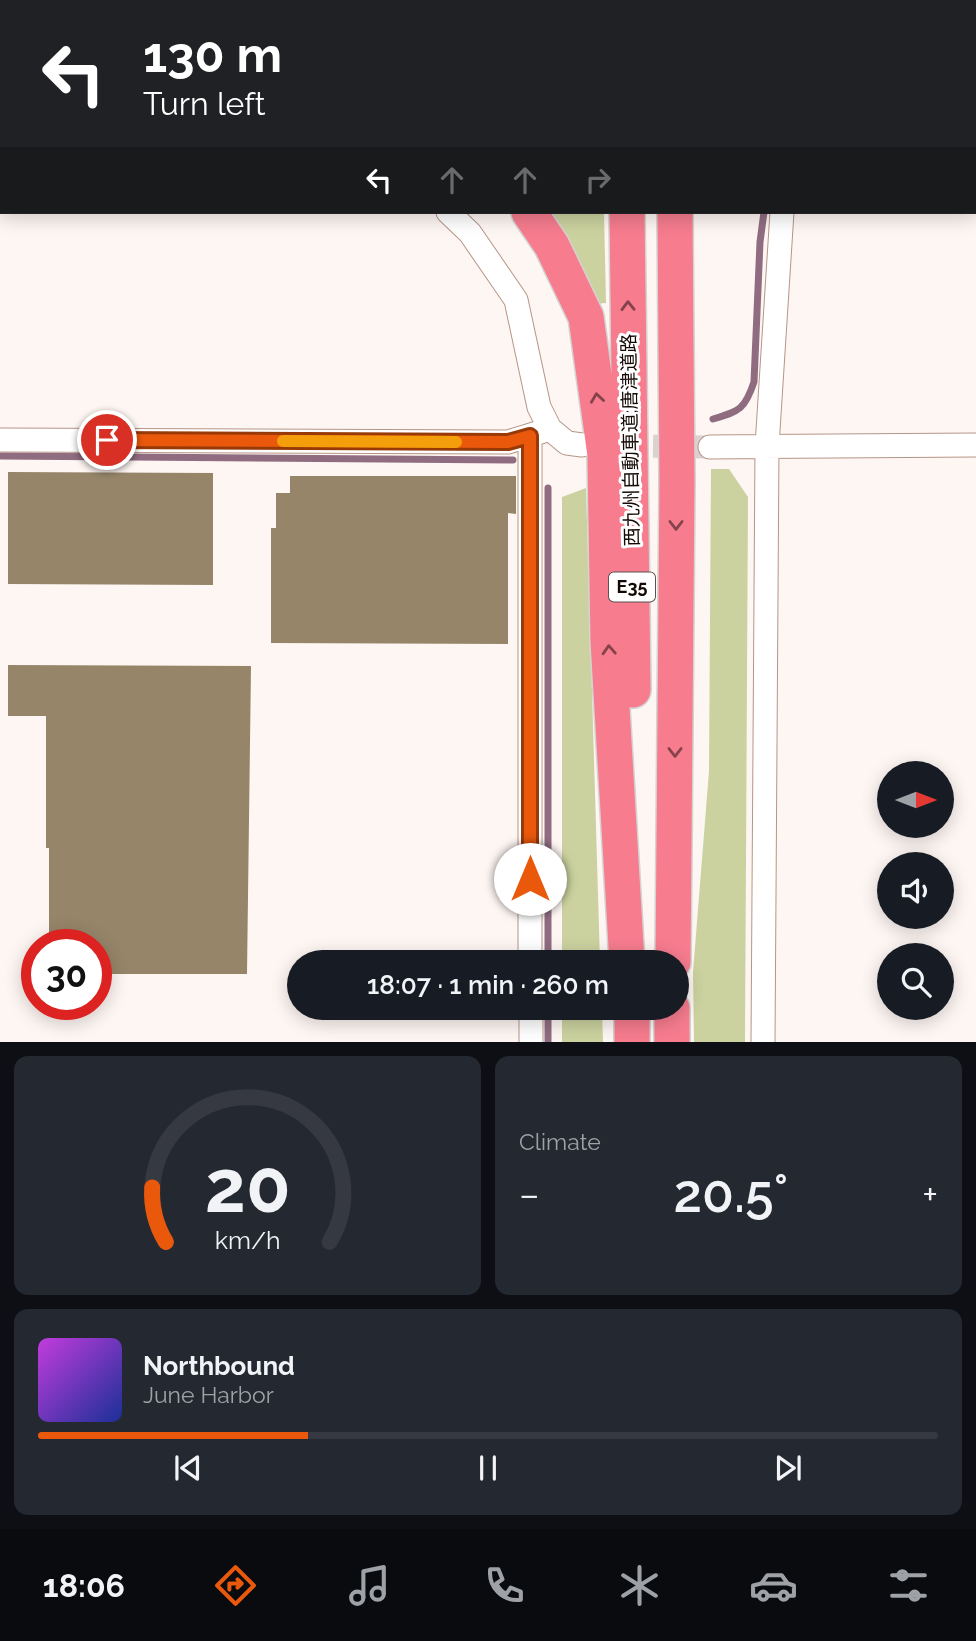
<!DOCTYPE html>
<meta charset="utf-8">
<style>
:root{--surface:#171b24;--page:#242831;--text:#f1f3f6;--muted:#9ea1a6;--line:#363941;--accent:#ea580c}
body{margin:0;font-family:Raleway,"Noto Sans JP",sans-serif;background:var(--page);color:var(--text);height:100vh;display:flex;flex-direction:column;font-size:26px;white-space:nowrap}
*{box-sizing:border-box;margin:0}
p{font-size:23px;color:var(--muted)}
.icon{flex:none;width:38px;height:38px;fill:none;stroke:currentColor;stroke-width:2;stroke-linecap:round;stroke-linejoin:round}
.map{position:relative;height:1042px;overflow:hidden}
.side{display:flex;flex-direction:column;gap:14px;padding:14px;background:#0d0f14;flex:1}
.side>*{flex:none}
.banner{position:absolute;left:0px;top:0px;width:976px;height:214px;box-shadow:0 4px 18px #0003;background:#202124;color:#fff;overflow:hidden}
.needle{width:46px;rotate:90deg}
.controls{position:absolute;left:877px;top:761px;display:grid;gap:14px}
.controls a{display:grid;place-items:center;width:77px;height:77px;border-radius:50%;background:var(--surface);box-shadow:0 4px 18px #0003;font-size:35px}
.speed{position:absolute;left:21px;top:929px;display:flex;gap:14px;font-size:35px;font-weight:700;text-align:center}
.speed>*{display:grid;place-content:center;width:91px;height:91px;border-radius:50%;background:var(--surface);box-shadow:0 4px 18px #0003;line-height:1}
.speed .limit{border:10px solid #d22;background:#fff;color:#111}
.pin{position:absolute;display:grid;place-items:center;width:60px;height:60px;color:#fff;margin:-30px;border:4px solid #fff;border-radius:50%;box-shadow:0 2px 7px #0007}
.me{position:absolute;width:77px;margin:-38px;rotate:0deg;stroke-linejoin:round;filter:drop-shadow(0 0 5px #0008)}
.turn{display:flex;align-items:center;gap:24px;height:147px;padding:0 28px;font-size:32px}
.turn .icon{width:91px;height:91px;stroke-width:2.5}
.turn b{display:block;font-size:49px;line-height:60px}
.lanes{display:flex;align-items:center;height:66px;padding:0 28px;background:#0003;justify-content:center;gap:35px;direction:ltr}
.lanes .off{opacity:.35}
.big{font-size:52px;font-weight:600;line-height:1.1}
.side .tile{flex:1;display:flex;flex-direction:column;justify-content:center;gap:10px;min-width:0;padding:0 24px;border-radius:14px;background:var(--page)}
.side .dial{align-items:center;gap:0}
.dial svg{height:182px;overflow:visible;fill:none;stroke:var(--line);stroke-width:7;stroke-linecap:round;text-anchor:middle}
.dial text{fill:var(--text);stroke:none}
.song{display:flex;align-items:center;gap:21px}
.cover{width:84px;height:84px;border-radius:10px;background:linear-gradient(135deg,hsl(290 70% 55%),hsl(230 70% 35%))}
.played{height:7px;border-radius:4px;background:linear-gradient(90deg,var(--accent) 30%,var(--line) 30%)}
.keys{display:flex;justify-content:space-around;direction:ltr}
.heat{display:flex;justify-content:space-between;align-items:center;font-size:38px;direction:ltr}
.side .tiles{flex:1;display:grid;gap:14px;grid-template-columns:1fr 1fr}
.tile:last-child{grid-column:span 2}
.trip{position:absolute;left:287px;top:950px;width:402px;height:70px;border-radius:35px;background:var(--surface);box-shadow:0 4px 18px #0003;font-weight:600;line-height:70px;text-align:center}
.dock{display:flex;height:112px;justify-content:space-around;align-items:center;background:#090b0e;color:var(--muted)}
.dock .icon{width:49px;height:49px}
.dock .active{color:var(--accent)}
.dock b{font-size:32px;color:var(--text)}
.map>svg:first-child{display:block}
</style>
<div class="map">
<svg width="976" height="1043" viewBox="0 0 976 1043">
<rect width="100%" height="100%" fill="#fef6f3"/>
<path fill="#cbd29f" d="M549 212H604L606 303 594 304Z
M711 469H729L748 497 745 1042H694L693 972 709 771Z
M586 488 600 962H562V497Z
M562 1008H602L603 1042H562Z"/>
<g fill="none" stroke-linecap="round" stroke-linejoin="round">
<path stroke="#906c81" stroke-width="7" d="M800 2 801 0
M713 419C740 411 745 409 754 382L760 242 764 212
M0 456 513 460
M548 488V962
M548 1008V1043"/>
</g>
<path fill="#968569" d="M8 472 213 473V585L8 584Z
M290 476H516V514L508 513V644L271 643V528H276V493H290Z
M8 665 251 666 247 974H96V945H49V848H46V716H8Z"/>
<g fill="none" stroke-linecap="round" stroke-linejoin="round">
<path stroke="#dbd2cf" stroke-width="23" stroke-dasharray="23 11" stroke-linecap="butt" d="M619 446 710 447"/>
<g stroke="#b69586" stroke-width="25">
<path id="minor" d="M254 0 255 2
M825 2 826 0
M448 212 470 233 516 300 539 407 550 429 567 443 582 445
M530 436V962
M0 440 508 442 550 429
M710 447 976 445
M531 1008V1043
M763 1043 767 446 782 212"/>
</g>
<g stroke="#d5d3d2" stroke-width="38">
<path id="highway" d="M320 0 321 2
M393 0 398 2
M624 0V2
M672 0V2
M459 2 463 0
M738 2 739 0
M529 212 552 246 586 317 605 455 608 641 627 962
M627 212 633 690
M673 962 677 481 675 212
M632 1043V1008
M672 1043V1008"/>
</g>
<use href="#minor" stroke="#fff" stroke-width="23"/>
<use href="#highway" stroke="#f67c8e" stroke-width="35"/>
</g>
<defs><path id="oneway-chevron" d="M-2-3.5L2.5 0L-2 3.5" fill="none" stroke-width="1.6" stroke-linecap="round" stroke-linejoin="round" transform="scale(1.75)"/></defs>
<g stroke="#85424a">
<use href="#oneway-chevron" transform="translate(628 306) rotate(-91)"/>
<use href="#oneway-chevron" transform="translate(597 398) rotate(-98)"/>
<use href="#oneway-chevron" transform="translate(676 525) rotate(90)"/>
<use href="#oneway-chevron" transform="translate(609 650) rotate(-93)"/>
<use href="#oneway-chevron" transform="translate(675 752) rotate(90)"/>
</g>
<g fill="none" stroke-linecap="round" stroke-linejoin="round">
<g stroke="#983908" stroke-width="18">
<path id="route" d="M107 440 508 442 530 436V879"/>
</g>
<use href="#route" stroke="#ea580c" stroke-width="12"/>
<path stroke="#f59e0b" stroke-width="12" d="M283 441 456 442"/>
</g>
<g text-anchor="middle" stroke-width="6" stroke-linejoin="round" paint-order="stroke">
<rect fill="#fff" stroke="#5a5350" stroke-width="2" x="609" y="572.5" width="46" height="29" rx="5"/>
<g font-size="18" font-weight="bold" fill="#140905">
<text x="632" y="593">E35</text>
</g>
<g font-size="19" fill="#140905" stroke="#fff">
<text transform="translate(630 440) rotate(-91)" y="7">西九州自動車道;唐津道路</text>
</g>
</g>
</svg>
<div class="controls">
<a><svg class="needle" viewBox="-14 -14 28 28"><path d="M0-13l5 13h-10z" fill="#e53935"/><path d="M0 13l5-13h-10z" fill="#9ea1a6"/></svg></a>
<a><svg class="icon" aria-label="sound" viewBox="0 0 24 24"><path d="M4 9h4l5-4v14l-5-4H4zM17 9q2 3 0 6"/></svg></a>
<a><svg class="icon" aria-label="search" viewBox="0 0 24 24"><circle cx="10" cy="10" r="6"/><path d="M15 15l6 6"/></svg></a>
</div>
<div class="speed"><div class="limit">30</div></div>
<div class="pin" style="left:107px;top:440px;background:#d93025"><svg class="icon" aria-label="arrive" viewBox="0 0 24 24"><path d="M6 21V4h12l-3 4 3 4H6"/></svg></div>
<svg class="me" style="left:530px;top:879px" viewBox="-20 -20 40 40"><circle r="19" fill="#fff"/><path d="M0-13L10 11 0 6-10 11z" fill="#ea580c"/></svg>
<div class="trip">18:07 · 1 min · 260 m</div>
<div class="banner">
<div class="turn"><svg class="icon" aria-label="left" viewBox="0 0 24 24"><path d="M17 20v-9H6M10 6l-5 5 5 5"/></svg><div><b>130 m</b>Turn left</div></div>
<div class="lanes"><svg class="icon" aria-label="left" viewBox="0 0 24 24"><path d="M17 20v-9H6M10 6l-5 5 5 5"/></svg><svg class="icon off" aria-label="ahead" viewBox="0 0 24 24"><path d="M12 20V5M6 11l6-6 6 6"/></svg><svg class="icon off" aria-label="ahead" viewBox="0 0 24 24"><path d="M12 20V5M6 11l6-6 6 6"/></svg><svg class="icon off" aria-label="right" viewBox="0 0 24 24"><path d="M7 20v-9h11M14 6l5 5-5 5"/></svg></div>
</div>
</div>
<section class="side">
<div class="tiles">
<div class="tile dial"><svg viewBox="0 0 100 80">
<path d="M14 69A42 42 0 1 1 86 69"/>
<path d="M14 69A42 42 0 0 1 8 45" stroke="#ea580c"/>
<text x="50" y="56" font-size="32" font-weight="700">20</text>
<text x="50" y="72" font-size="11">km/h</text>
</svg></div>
<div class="tile"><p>Climate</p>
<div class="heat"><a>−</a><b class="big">20.5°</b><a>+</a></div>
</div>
<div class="tile">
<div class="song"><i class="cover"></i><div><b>Northbound</b><p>June Harbor</p></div></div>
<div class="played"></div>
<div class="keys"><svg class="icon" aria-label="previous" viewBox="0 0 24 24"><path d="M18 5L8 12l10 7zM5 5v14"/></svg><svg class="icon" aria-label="pause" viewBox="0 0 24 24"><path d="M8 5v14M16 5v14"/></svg><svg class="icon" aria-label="next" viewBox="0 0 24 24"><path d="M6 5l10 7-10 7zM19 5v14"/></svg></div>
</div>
</div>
</section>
<nav class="dock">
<b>18:06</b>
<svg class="icon active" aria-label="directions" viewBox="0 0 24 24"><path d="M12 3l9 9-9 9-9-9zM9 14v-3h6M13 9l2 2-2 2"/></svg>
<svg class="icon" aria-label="music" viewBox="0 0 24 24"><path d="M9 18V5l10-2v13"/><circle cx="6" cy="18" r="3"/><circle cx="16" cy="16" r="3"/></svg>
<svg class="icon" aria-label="phone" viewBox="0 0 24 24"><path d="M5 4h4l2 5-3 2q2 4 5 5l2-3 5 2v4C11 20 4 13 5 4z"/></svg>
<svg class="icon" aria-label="climate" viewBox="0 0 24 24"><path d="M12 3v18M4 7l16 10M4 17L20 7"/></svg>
<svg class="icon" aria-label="car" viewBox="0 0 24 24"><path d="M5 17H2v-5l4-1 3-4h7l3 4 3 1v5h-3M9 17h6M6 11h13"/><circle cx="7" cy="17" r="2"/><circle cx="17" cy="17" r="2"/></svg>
<svg class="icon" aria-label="filters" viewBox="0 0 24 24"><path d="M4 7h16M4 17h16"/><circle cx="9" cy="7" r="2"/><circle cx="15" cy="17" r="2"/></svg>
</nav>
